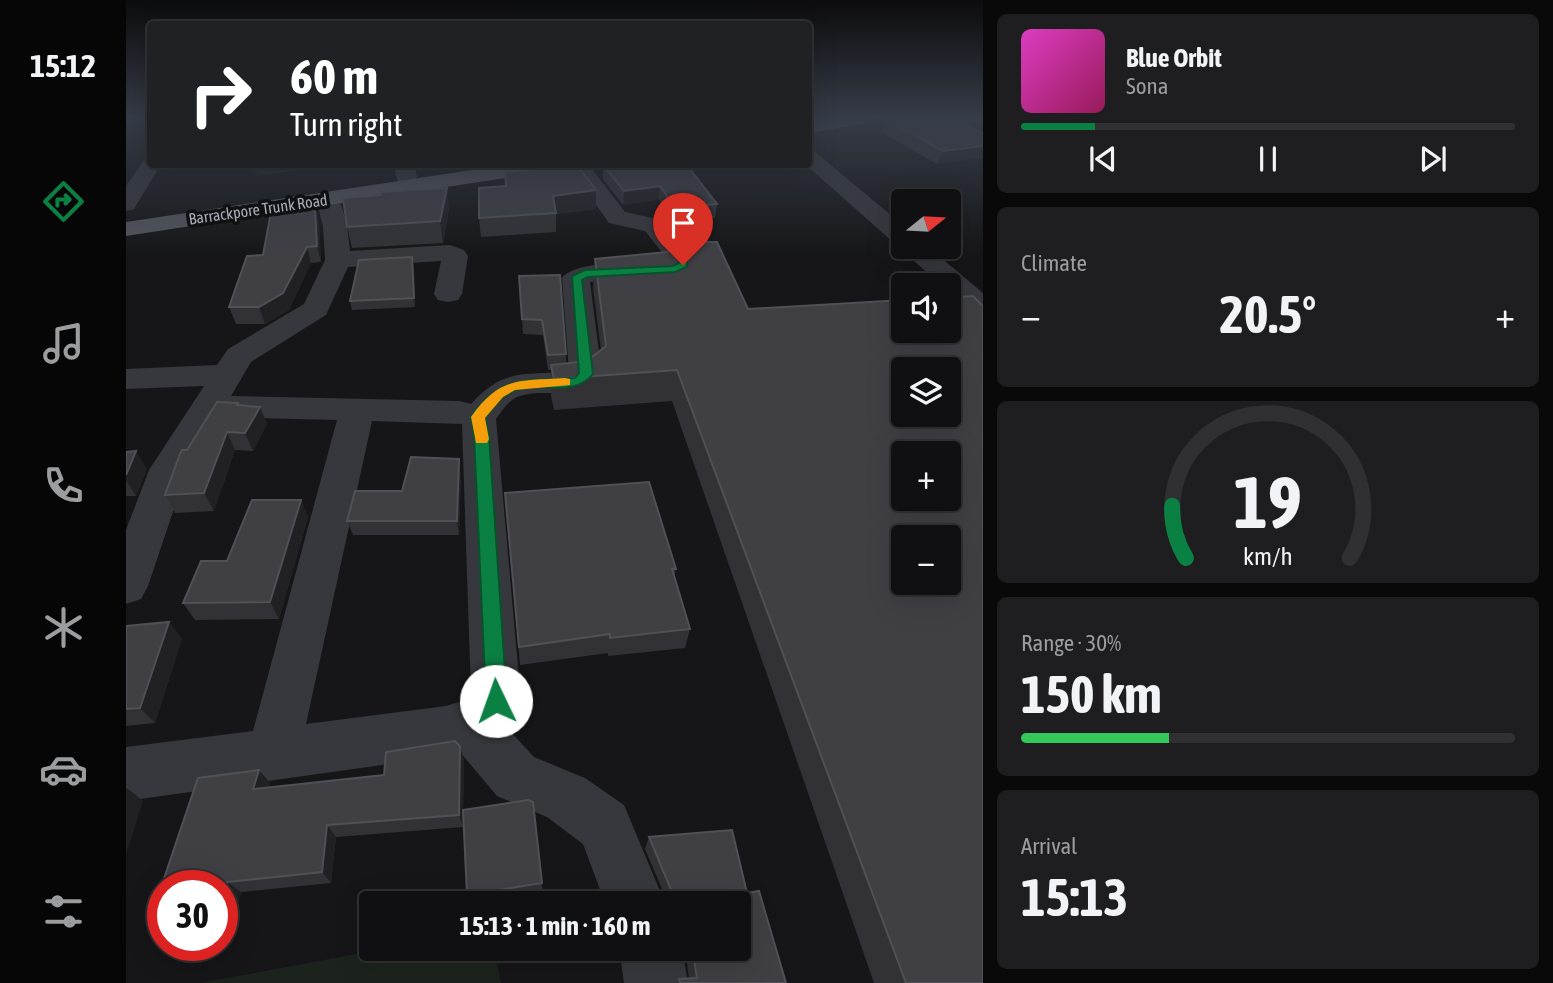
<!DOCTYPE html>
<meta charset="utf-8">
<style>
:root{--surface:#101012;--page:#1e1e20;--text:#f1f3f6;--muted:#9c9d9f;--line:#303032;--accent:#0b8043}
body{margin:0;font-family:"Asap Condensed",sans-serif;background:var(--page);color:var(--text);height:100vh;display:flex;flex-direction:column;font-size:26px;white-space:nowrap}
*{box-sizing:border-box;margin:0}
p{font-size:23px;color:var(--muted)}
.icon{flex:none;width:38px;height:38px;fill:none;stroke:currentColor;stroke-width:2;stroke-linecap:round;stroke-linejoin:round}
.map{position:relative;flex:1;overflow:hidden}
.details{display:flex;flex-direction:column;gap:14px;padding:14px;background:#09090a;width:570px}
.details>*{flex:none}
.hud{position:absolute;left:21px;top:21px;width:665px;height:147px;border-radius:7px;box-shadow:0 7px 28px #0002,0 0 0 2px var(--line);background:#202124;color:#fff;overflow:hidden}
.needle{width:46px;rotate:72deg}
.tools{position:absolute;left:765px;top:189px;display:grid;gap:14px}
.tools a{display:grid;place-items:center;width:70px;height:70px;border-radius:7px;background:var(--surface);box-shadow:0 7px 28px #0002,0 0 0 2px var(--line);font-size:35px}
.speed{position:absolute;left:21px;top:870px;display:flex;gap:14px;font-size:35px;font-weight:700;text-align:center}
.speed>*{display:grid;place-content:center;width:91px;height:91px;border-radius:50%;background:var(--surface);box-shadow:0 7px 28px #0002,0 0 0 2px var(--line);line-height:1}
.speed .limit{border:10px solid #d22;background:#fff;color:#111}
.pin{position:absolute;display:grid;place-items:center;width:60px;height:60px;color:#fff;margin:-72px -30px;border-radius:50% 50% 50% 0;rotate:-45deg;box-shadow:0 0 7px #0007}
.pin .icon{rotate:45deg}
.me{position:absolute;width:77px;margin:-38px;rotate:357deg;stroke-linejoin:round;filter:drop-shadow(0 0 5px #0008)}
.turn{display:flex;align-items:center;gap:24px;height:147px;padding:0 28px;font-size:32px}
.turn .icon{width:91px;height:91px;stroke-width:2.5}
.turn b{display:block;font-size:49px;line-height:60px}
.big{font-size:52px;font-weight:700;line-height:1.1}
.details .card{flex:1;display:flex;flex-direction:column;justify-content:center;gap:10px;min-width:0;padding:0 24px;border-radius:10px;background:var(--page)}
.details .dial{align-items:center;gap:0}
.dial svg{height:182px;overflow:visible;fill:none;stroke:var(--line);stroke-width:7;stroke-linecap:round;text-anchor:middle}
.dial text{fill:var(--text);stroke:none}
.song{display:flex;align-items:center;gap:21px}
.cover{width:84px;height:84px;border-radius:10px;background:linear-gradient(135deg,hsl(310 70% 55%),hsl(330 70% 35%))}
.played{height:7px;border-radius:4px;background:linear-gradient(90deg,var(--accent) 15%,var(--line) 15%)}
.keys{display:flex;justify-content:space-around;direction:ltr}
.heat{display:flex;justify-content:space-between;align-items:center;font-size:38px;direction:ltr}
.charge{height:10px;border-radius:5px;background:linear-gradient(90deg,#34c759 30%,var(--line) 0)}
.trip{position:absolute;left:233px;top:891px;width:392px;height:70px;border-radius:7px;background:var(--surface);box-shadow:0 7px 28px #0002,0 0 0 2px var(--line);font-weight:700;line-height:70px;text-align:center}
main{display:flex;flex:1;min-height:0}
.tabs{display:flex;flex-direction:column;width:126px;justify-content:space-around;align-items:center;background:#060607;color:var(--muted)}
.tabs .icon{width:49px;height:49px}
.tabs .current{color:var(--accent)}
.tabs b{font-size:32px;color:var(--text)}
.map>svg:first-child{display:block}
</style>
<main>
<nav class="tabs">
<b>15:12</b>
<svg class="icon current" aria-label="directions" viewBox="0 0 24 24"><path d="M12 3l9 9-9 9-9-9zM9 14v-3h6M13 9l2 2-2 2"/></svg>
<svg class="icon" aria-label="music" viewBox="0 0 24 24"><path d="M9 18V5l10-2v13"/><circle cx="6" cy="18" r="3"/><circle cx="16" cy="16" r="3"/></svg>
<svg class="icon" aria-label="phone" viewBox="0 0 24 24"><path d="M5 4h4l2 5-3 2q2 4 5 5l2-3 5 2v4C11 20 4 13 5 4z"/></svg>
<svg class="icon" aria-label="climate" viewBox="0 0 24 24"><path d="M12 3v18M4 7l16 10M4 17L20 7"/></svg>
<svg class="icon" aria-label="car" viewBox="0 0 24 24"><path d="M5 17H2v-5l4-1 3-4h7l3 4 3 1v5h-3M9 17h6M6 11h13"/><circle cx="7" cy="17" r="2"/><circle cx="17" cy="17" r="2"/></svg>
<svg class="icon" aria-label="filters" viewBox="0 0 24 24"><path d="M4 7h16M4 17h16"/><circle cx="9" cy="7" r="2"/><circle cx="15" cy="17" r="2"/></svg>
</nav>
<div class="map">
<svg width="857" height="983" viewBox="0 0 857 983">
<rect width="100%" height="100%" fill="#161618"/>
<path fill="#1c231d" d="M258 949H368L375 983H74Z"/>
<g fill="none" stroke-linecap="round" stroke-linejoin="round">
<path fill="#37383d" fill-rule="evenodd" d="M682 150 689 152 777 225V247H802L857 293V316L847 314 822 292V285H815L778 252 776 245 768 243 679 164H682Z
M24 158V164H35L8 209 0 211V186L18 160Z
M267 164H288L291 177 288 182H272Z
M441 164H462L499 212 536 220 565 252 570 265C557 284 488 280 464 282L476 375C457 404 422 387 394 396 383 399 376 411 370 419L395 701 381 728 408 757 459 778 498 805 539 903H479L457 844 421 817 371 796 334 752 320 756 0 801V747L127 731 211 420 92 417 61 470 22 586 15 599 0 604V530L23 470 78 386 0 389V369L91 365 102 349 178 304 199 260 197 227 190 199 193 194H209C220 210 222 233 224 251L324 245 338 250 342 256 336 294 332 300 322 302 312 300 308 294 315 261 222 267 200 315 125 362 105 396 334 401 345 404C377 368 398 375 443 372L436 278C450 259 520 263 543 261L519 231 483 223ZM246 421 336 424 345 694 340 700 320 706 180 724Z
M493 948H556L562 983H498Z"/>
<path fill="#53555c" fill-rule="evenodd" d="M703 118H746L737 124 682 133V121Z
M385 164H441L431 170 0 236V222Z"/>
</g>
<path fill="#323236" d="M834 118H857V131Z
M760 119 857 133 811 164 755 132Z
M477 165 591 204 589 218 547 222 533 199 497 205 477 179Z
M379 172 470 190V209L430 214V232L355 237 353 218 379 186Z
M189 208 193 224 195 262 185 263 163 310 139 324H110L103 307 137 255Z
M323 209 317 243 226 248 221 227Z
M541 252 857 983H748L546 401 428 410 425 396V370H422L417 335 397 334 393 276 440 354V363L461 361 475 350 467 288 469 259Z
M286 257 288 265 289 307 226 310 224 301Z
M113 405 134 407 141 424 127 451 109 450 88 511 49 513 39 495 61 450Z
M0 452 21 469 10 496H0Z
M335 474 333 535H227L221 521 276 491Z
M379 493 550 569 548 577 564 629 559 648 482 656V653L394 665Z
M175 500 182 517 153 619 69 620 57 603 101 561Z
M43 622 56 639 29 723 0 726V626Z
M329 741 334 746 338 760 337 809 402 800 407 802 417 893 353 903H344L341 895 337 819V827L210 837 205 883 115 892 108 917H96V886H37V913L28 908 72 778 133 770 144 783 143 787 258 775 260 752Z
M523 837 621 893 660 983H550L553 979H563L559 948H612V903H532L535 896H539L519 849Z"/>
<path fill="#212124" d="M857 146V158L811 164 817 151Z
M196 164V167L130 176 127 165Z
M534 186 533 199 497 205 498 191Z
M321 188 323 209 317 243 314 221Z
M470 190V209L430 214 427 196Z
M189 208 193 224 195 262 191 246Z
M181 247 185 263 163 310 139 324 133 307Z
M286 257 288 265 289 307 288 298Z
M134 407 141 424 127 451 119 433Z
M101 432 109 450 88 511 78 493Z
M10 451 21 469 10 496 0 480V475Z
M333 459 335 474 333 535 331 521Z
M175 500 182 517 153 619 144 602Z
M43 622 56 639 29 723 14 708Z
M334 746 338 760 337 827 333 815Z
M133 770 144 783 139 802 127 789Z
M1 788 17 801 0 855V791Z
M201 825 210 837 205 883 196 872Z
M101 882 115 892 108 917 96 909V899Z"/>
<path fill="#3f3f44" stroke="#4f5156" stroke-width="2" fill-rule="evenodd" d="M772 118H828L857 133V146L817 151 760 119Z
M485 164H560L591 204 549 208 534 186 498 191 477 165Z
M451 165 470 190 427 196 430 213 353 218V188L380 186 379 172Z
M321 188 314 221 221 227 217 198 254 195V192Z
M189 208 191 246 181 247 157 293 133 307H103L121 256 137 255 145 212Z
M571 242H591L622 309 777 300V331H822V298L847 296 857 306V983H780L551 370 428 379 425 365 461 361 480 346 469 259 541 252ZM777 369H822V415H777ZM777 453H822V499H777ZM777 537H822V583H777Z
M286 257 288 298 224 301 233 260Z
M434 275 440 354 422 355 416 320 396 319 393 276Z
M91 402 112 403 111 405 134 407 119 433 101 432 78 493 39 495 54 454 56 450H61Z
M10 451 0 475V452Z
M285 457 333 459 331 521H221L229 491H276Z
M523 482 550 569H546L564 629 484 638V634L393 647 379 493Z
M126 500H175L144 602 57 603 75 561H101Z
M43 622 14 708 0 709V626Z
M329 741 334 746 333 815 201 825 196 872 101 882 96 899V886H37V908H28L72 778 133 770 127 789 258 775 260 752Z
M402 800 407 802 416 883 341 895 337 810Z
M606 830 621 893 633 891 660 983H554L553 979 571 978 566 948H612V903H537L535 896H544L546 892 523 837Z"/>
<linearGradient id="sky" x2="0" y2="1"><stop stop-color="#0c0c0d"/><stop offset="0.46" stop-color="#363c48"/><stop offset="1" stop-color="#363c48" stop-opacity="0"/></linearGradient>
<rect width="857" height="256" fill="url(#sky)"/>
<path fill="#0b8043" stroke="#07532c" stroke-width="2" d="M557 261 561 262V267L549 272 462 277 456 280 467 374C448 398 413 381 387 391 375 396 367 408 359 418L363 435 381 701 378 707 370 710 363 707 360 701 348 435 345 417C375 374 400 381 449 378L453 373 446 276 459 270 547 266Z"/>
<path fill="#f59e0b" d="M439 378 444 379V385L389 390 377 397 359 418 363 439 361 443H350L345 417C374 376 393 381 439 378Z"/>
<g text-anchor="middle" stroke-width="7" stroke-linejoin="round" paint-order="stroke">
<g font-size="16" fill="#a8adb8" stroke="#111113">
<text transform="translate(132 209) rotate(-8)" y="6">Barrackpore Trunk Road</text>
</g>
</g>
</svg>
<div class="tools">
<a><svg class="needle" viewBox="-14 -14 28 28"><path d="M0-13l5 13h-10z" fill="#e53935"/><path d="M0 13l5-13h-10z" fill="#9c9d9f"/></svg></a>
<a><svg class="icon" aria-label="sound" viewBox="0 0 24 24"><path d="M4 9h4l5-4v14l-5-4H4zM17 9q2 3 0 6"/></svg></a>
<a><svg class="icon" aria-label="layers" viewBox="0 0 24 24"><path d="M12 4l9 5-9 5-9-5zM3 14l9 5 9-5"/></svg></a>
<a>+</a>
<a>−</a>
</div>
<div class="speed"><div class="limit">30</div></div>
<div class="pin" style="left:557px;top:265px;background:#d93025"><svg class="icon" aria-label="arrive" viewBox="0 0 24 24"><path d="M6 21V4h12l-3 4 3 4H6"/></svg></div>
<svg class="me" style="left:370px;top:701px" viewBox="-20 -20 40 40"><circle r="19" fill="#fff"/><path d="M0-13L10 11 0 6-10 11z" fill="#0b8043"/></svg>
<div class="trip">15:13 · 1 min · 160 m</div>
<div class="hud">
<div class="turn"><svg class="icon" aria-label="right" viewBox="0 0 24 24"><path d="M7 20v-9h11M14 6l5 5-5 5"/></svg><div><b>60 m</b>Turn right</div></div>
</div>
</div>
<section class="details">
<div class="card">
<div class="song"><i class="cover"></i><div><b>Blue Orbit</b><p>Sona</p></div></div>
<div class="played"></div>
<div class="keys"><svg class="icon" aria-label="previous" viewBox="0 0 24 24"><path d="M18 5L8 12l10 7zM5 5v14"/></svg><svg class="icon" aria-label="pause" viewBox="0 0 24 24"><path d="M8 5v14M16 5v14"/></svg><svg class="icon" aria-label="next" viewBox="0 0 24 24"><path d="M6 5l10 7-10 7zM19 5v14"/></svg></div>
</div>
<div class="card"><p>Climate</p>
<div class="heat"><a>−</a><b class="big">20.5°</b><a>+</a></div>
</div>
<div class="card dial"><svg viewBox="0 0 100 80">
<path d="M14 69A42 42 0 1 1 86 69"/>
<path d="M14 69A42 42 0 0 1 8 46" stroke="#0b8043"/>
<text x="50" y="56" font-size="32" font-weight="700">19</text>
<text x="50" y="72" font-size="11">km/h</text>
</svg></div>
<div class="card"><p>Range · 30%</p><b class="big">150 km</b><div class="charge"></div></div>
<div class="card"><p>Arrival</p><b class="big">15:13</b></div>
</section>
</main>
